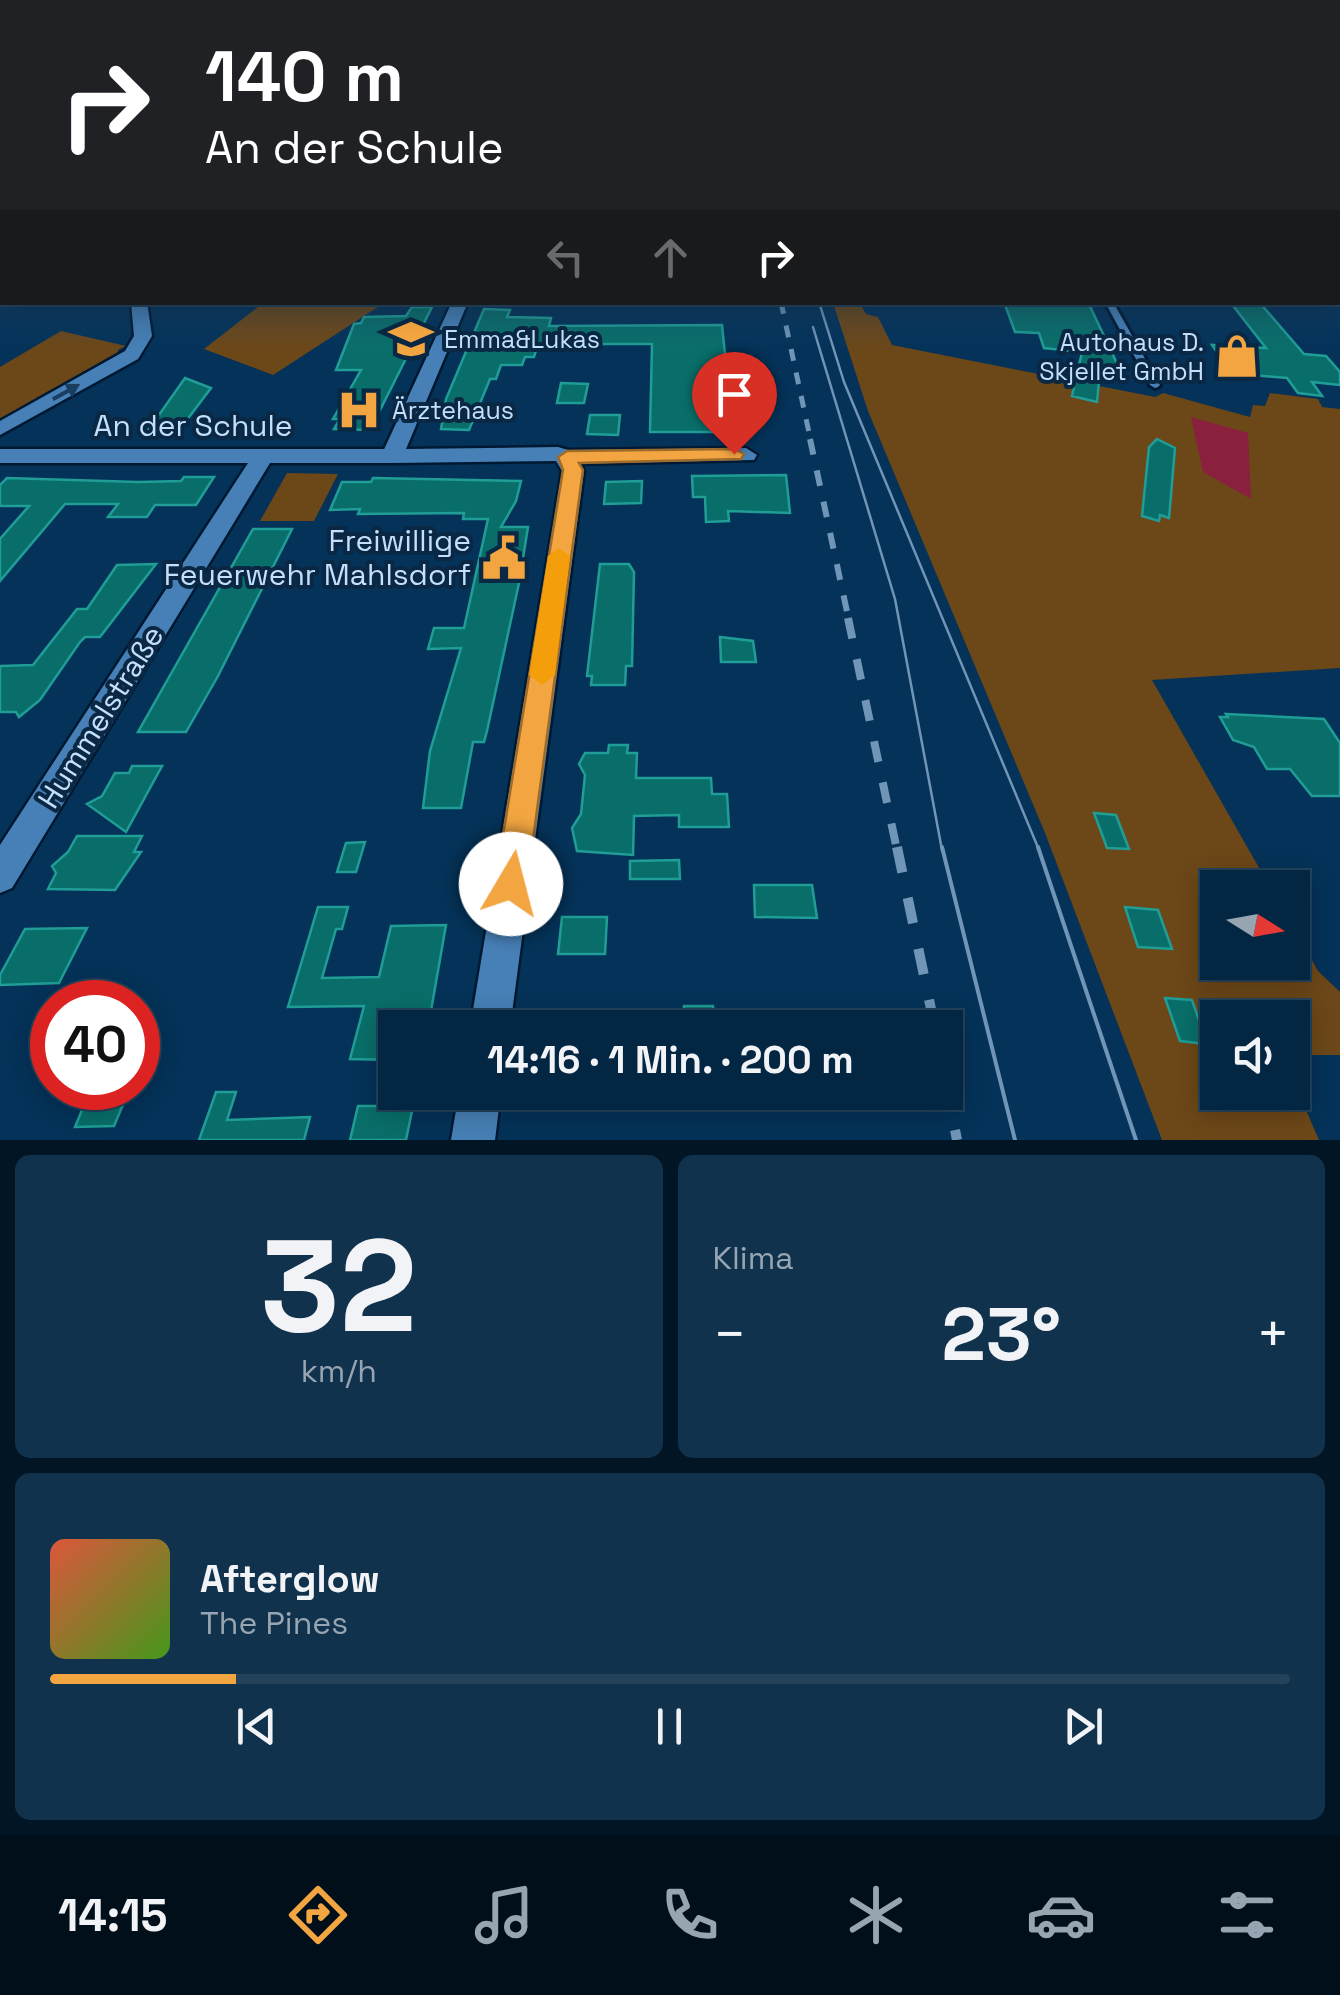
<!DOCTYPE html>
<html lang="de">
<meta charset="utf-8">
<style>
:root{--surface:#032642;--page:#11324d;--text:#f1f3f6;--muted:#97a5b2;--line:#24435b;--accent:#f2a541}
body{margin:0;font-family:"Space Grotesk",sans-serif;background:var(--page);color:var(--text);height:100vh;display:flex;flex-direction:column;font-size:38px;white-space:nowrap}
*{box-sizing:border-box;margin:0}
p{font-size:32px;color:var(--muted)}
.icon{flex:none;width:55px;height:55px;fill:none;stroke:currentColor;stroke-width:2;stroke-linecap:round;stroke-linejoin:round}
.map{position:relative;height:1140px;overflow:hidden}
.drawer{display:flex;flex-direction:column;gap:15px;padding:15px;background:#021524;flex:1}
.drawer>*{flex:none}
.guide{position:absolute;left:0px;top:0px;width:1340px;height:305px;box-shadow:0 5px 25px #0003,0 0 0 2px var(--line);background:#202124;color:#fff;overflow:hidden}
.needle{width:65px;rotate:101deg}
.buttons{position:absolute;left:1200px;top:870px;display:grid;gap:20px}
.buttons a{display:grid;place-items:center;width:110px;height:110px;border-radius:0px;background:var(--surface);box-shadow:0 5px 25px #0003,0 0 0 2px var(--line);font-size:50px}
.speed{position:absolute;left:30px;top:980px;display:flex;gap:20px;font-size:50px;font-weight:700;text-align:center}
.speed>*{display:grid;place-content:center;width:130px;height:130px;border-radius:50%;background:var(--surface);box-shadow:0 5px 25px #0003,0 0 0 2px var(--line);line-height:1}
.speed .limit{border:15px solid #d22;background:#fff;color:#111}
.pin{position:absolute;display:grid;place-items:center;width:85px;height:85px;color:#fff;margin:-102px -42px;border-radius:50% 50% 50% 0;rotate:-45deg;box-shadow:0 0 10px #0007}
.pin .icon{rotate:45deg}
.me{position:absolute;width:110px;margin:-55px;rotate:8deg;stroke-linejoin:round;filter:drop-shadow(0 0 8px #0008)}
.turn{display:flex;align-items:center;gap:35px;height:210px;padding:0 40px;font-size:45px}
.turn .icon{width:130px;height:130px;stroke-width:2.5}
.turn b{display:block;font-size:70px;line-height:85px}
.lanes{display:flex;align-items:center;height:95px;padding:0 40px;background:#0003;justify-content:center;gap:50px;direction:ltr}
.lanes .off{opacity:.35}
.big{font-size:75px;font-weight:600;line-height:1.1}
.drawer .tile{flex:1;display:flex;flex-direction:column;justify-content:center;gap:15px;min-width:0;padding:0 35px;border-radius:15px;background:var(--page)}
.drawer .dial{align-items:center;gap:0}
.dial b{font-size:130px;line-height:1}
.song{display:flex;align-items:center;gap:30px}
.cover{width:120px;height:120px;border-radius:15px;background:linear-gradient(135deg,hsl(10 70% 55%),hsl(100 70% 35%))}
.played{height:10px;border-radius:5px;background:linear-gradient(90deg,var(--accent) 15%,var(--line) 15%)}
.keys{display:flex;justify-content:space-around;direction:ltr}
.heat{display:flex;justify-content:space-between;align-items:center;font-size:55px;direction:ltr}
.drawer .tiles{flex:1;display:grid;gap:15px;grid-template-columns:1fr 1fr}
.tile:last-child{grid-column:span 2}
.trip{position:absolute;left:378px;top:1010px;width:585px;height:100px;border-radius:0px;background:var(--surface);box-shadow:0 5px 25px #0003,0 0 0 2px var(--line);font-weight:600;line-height:100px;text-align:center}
.tabs{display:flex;height:160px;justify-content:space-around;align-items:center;background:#010f1a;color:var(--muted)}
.tabs .icon{width:70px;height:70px}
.tabs .on{color:var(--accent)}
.tabs b{font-size:45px;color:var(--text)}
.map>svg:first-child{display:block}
</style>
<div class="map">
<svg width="1340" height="1140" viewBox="0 0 1340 1140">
<rect width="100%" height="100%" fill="#043258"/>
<path fill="#6c4718" d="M263 303V302L384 303 273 375 204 349Z
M833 303H860L866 314 878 317 892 345 1155 397 1163 393 1250 417 1253 405 1265 406 1270 393 1318 399 1322 407 1340 409V668L1152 680 1270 887 1218 888V962H1292L1293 926 1318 971 1340 992V1055H1293L1292 1018H1218V1092H1292L1293 1080 1319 1140H1162L1045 833 868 411Z
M61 331 126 346 119 349 113 360 0 424V367Z
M287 473 338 474 314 521H260Z"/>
<path fill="#89213e" d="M1191 417 1248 433 1251 499 1203 472Z"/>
<path fill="#096e69" stroke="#1f9d96" stroke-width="2.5" d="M1004 302H1088L1121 372 1100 370 1097 402 1072 396 1082 352 1044 348 1039 333 1015 332Z
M1230 302H1259L1304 354 1326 356 1340 372V385L1312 382 1322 396 1298 393 1287 378 1239 374 1234 366 1226 365 1212 345 1266 348Z
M412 307H432L370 430 334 429 340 419H333L361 370H336L354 324 361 323 364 317 406 316Z
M484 309 510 310 507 317 551 318 549 326 722 325 727 374H742L750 432H650L652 344H538L534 357H525L522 365H501L496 379H490L469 430 441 429 446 399Z
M185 378 211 388 180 429H149Z
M561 383 588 384 584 403H557Z
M590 415H620L618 435 587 434Z
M1157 439 1175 448 1169 518 1160 515 1159 521 1142 516 1149 447Z
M786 475 790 513 728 511 729 521 706 522 705 497H693L692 476Z
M184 477H214L196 505H155L147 517H108L118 504H65L0 581V539L29 506H0V485L7 478 138 482 181 481Z
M373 478 521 481 516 501 501 527H528L519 583 487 731 484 742H473L461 808H423L430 751 461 648 428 649 434 628H464L488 519H463L464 513 358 514 360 509 330 510 342 482H371Z
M642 481 641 503 604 504 606 482Z
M253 529H292L218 676 186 732H138Z
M156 564 100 637H85L80 642 40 700 19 717 16 712H0V666L33 665 77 609H87L117 565Z
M600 564H629L634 572 632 666H626L625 685H591L592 676H587Z
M720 637 753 641 756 662H721Z
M1226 714 1324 719 1340 743V796H1312L1290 769H1267L1254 747 1233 740 1220 717H1228Z
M609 745H628L627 753H637L636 778H711L712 794H727L729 827H679V815L634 816 633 855 577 851 572 828 581 814 585 775 579 764 585 753H608Z
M132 766H162L126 832 87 804 102 796 115 773H129Z
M1094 813 1116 815 1129 849 1107 848Z
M77 836H142L134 852H141L115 890 48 889 56 873 52 866 68 852Z
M365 842 356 872H337L346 843Z
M679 860 680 879H630V861Z
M754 885H812L817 918 755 917Z
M318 907H348L342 929H336L322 978 379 977 391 926 446 925 428 1028H395V1060L350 1059 364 1006 288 1007Z
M1125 907 1158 910 1172 949 1138 947Z
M562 917H607L605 954H558Z
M87 928 59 983 0 985V975L25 929Z
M1165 998 1192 1000 1207 1044 1180 1041Z
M684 1006H713L714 1028H684Z
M91 1088H130L114 1126 75 1127Z
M216 1092H236L227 1120 310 1117 304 1140H199Z
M358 1106H413L406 1140H350Z"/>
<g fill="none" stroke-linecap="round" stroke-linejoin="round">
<g stroke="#001933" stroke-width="6">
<path id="lane" d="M1105 302H1113L1160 385 1158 387 1155 388 1150 385Z"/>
</g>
<g stroke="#001933" stroke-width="5">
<path id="street" d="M131 302H147L152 336 138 359 0 435V421L125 351 134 336Z
M746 448 757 455 754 460 567 464 556 457 567 450Z
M0 449H392L403 456 392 463H270L12 888 0 893V845L248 463H0Z"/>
</g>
<g stroke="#001933" stroke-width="5">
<path id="secondary" d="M0 253H2V263L0 262Z
M1338 280H1340V290H1338Z
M452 302H468L406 449 558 447 575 452 584 471 510 1028H470L562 471 556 461 392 463 381 456Z
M459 1092H501L495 1140H451Z"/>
</g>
<use href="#lane" fill="#4780b6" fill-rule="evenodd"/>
<use href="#street" fill="#4780b6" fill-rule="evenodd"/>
<use href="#secondary" fill="#4780b6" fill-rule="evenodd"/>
<path stroke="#7095b6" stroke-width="2.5" d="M819 302 844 382 1039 850
M813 327 895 599 942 850"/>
<path stroke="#7095b6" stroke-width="4" d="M942 847 1015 1140
M1038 847 1136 1140"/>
<path stroke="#7095b6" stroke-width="5" stroke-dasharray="12 12" stroke-linecap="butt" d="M781 302 811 442"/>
<path stroke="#7095b6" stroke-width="6" stroke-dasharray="16 16" stroke-linecap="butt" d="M810 439 849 621"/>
<path stroke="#7095b6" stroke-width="8" stroke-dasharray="21 21" stroke-linecap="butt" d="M848 618 897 850"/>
<path stroke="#7095b6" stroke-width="10" stroke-dasharray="26 26" stroke-linecap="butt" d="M897 847 935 1028
M945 1079 957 1140"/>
</g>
<defs><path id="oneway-solid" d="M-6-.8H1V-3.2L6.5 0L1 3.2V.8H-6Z" transform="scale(2.5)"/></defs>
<use fill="#193e60" href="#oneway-solid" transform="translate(66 392) rotate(-29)"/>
<linearGradient id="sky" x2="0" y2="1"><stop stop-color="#021c30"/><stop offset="0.54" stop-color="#294f75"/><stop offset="1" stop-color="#294f75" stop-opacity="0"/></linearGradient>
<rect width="1340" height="349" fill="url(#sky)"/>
<path fill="#f2a541" stroke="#9d6b2a" stroke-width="2.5" d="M734 449 744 454 741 459 579 463 583 470 527 884 522 896 511 900 500 896 495 884 563 470 558 457 567 451Z"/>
<path fill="#f59e0b" d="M559 548 570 556 555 675 542 685 529 675 548 556Z"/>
<defs>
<g id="school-bare" transform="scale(3.45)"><path d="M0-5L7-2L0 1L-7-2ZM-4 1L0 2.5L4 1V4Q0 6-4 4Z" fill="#f2a541" stroke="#0a2843" stroke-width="2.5" paint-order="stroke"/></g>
<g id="shop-bare" transform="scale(3.45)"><path d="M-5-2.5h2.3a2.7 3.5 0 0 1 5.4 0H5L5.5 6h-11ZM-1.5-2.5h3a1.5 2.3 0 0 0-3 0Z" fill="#f2a541" stroke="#0a2843" stroke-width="2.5" paint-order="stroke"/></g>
<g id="hospital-bare" transform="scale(3.45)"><path d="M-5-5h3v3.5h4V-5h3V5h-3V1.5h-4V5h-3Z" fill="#f2a541" stroke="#0a2843" stroke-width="2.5" paint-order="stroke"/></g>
<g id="civic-bare" transform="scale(3.45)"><path d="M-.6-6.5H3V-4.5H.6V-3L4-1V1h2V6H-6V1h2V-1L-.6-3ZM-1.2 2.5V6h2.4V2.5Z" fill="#f2a541" stroke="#0a2843" stroke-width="2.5" paint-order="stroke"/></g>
</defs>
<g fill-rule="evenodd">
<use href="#school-bare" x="411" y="339"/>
<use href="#shop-bare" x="1237" y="356"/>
<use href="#hospital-bare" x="359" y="410"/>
<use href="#civic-bare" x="504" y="558"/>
</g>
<g text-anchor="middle" stroke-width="8" stroke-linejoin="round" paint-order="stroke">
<g font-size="25" fill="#c2dffd" stroke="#0a2843" text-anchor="start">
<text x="444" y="348">Emma&amp;Lukas</text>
<text x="1204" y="351" text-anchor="end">Autohaus D.<tspan x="1204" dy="29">Skjellet GmbH</tspan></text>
<text x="392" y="419">Ärztehaus</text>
</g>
<g font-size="30" fill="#c2dffd" stroke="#0a2843">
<text x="193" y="436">An der Schule</text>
<text transform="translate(101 717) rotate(-58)" y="10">Hummelstraße</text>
</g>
<g font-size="30" fill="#c2dffd" stroke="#0a2843" text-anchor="end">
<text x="471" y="551">Freiwillige<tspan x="471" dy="34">Feuerwehr Mahlsdorf</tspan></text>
</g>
</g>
</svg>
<div class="buttons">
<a><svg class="needle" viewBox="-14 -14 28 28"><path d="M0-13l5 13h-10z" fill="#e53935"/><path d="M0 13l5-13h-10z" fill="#97a5b2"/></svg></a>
<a><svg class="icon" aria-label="sound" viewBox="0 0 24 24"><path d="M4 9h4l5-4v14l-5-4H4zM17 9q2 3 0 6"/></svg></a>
</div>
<div class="speed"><div class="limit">40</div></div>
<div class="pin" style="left:734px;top:454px;background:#d93025"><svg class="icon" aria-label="arrive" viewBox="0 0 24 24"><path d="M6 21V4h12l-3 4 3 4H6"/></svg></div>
<svg class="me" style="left:511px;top:884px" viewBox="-20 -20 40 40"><circle r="19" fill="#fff"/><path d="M0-13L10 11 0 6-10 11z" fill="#f2a541"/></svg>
<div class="trip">14:16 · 1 Min. · 200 m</div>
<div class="guide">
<div class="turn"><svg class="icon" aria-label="right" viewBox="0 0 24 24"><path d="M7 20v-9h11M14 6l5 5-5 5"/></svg><div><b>140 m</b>An der Schule</div></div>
<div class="lanes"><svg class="icon off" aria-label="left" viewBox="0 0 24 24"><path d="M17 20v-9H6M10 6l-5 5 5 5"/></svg><svg class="icon off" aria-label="ahead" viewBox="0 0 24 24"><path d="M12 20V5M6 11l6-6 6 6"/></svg><svg class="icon" aria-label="right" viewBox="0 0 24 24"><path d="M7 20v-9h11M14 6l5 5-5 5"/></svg></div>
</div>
</div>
<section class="drawer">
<div class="tiles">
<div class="tile dial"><b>32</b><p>km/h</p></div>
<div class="tile"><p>Klima</p>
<div class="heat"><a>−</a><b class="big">23°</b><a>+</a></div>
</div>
<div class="tile">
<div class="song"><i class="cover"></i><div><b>Afterglow</b><p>The Pines</p></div></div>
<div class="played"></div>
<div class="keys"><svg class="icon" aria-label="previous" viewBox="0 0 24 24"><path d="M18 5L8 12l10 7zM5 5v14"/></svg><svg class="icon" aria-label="pause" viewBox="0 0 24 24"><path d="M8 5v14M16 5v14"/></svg><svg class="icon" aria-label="next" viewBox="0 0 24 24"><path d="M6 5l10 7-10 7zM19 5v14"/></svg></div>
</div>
</div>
</section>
<nav class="tabs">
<b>14:15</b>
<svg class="icon on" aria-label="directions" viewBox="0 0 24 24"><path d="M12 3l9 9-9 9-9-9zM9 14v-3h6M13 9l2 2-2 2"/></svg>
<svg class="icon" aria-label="music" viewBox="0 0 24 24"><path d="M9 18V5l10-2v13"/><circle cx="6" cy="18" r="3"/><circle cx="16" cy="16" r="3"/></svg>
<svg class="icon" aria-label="phone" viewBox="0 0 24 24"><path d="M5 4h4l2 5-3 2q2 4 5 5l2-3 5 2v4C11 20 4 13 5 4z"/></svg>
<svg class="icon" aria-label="climate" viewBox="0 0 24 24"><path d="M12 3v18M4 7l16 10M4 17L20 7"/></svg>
<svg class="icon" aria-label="car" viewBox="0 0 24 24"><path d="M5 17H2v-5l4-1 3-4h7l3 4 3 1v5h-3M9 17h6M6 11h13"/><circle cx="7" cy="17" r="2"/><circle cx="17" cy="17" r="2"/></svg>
<svg class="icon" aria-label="filters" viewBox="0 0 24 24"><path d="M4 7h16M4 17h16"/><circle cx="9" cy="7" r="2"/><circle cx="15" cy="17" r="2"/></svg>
</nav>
